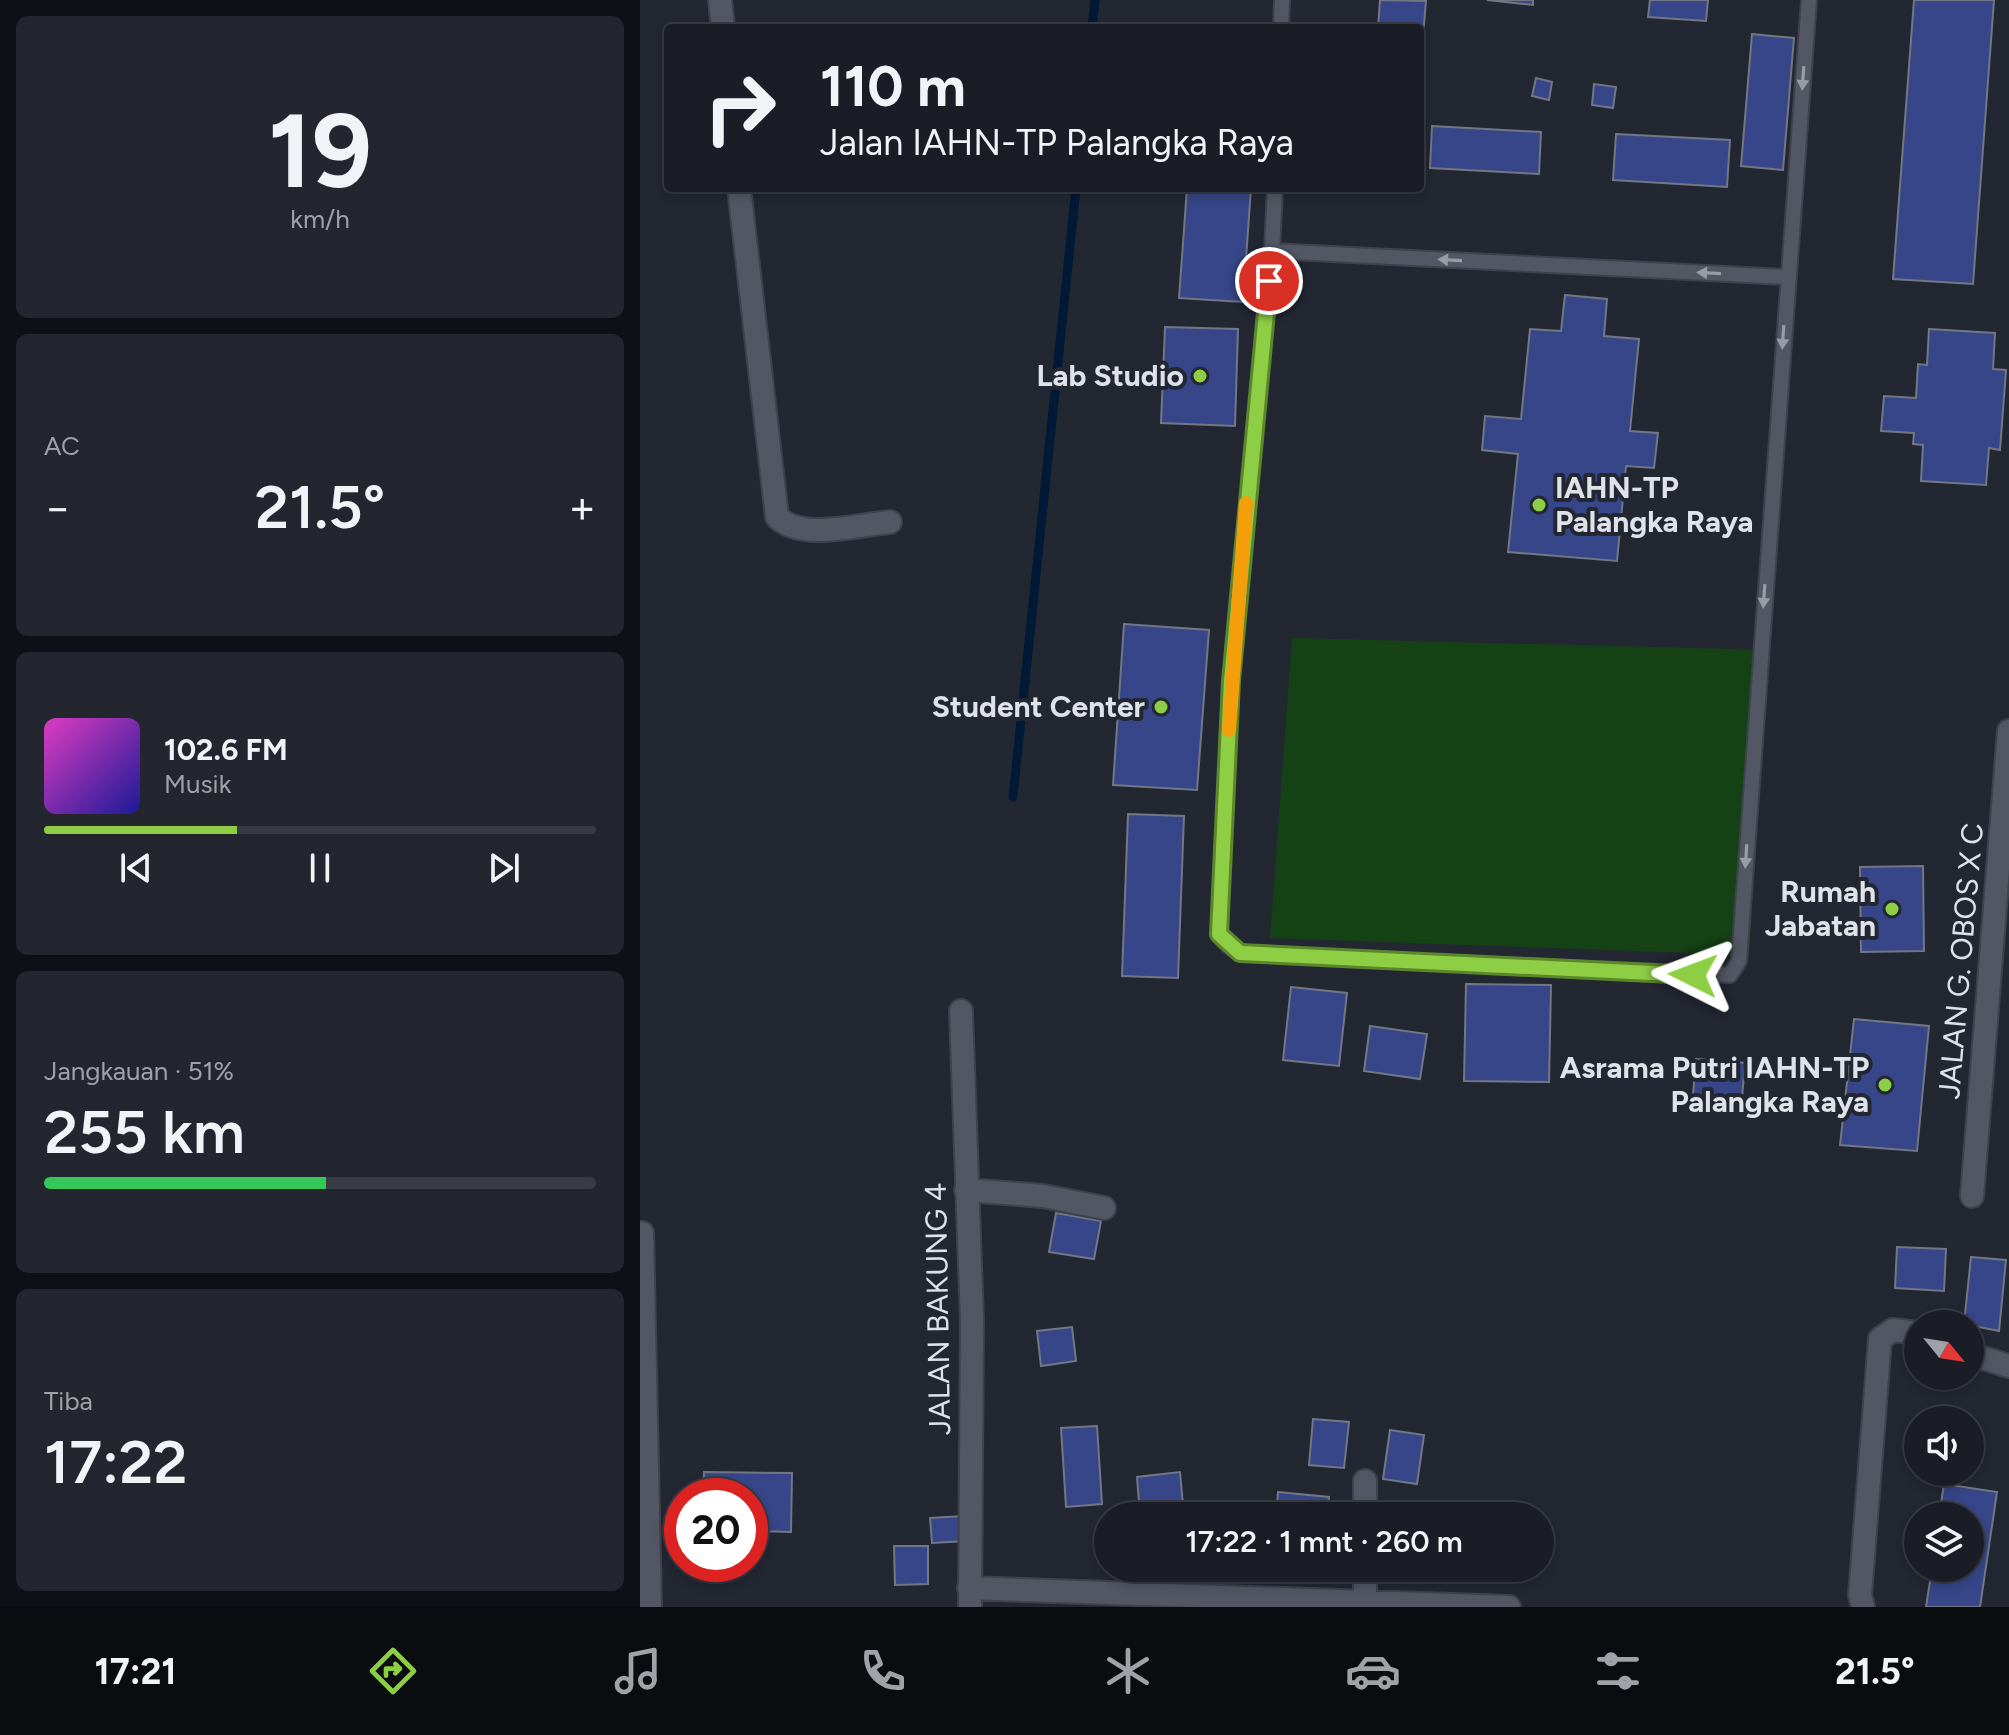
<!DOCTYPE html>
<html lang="id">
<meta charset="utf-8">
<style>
:root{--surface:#1a1d26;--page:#23262e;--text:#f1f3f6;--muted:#9fa2a7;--line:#383b43;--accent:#8dce44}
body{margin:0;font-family:Figtree,sans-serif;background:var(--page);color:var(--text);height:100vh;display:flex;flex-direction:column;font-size:30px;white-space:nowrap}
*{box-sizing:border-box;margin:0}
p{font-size:26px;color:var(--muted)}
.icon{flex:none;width:44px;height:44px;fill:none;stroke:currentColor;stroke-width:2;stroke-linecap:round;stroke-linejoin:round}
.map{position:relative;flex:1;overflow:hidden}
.details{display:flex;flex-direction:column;gap:16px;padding:16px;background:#0e1015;width:640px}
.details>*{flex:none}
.hud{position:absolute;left:24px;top:24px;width:760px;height:168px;border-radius:8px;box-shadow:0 4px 12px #0003,0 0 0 2px var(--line);background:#1a1d26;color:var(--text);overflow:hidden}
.needle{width:52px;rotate:120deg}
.controls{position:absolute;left:1264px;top:1310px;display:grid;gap:16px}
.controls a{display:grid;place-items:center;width:80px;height:80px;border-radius:50%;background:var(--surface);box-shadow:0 4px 12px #0003,0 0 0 2px var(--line);font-size:40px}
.speed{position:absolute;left:24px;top:1478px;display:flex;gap:16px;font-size:40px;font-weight:700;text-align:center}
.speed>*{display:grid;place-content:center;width:104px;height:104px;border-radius:50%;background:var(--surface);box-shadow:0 4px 12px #0003,0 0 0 2px var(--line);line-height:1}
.speed .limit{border:12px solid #d22;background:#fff;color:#111}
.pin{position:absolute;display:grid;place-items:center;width:68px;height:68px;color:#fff;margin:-34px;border:4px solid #fff;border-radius:50%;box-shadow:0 2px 8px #0007}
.me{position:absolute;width:88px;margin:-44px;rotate:273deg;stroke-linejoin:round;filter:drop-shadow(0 0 6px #0008)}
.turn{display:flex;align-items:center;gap:28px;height:168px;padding:0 24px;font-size:36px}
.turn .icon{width:104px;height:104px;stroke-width:2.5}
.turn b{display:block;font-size:56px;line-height:68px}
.big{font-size:60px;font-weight:600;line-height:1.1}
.details .widget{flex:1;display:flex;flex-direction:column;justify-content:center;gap:12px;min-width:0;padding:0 28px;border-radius:12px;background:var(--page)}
.details .dial{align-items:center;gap:0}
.dial b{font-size:104px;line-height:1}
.song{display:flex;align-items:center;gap:24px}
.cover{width:96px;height:96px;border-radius:12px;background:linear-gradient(135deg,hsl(310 70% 55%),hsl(240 70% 35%))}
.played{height:8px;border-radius:4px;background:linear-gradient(90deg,var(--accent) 35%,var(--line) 35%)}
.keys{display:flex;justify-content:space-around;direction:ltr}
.heat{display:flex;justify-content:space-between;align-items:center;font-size:44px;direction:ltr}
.charge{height:12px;border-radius:6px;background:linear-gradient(90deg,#34c759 51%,var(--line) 0)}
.trip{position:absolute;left:454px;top:1502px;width:460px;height:80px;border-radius:40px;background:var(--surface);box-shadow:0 4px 12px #0003,0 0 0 2px var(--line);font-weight:600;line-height:80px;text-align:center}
.tab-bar{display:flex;height:128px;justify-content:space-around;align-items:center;background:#0a0c0f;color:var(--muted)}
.tab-bar .icon{width:56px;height:56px}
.tab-bar .on{color:var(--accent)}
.tab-bar b{font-size:36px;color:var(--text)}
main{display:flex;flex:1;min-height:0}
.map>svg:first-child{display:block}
</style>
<main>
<section class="details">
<div class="widget dial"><b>19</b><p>km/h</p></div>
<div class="widget"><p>AC</p>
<div class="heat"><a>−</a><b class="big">21.5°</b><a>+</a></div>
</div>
<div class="widget">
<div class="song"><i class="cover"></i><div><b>102.6 FM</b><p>Musik</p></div></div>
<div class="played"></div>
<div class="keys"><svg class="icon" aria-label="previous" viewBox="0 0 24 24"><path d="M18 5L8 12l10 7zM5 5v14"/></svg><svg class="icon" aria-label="pause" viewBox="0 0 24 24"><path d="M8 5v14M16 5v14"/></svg><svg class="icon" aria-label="next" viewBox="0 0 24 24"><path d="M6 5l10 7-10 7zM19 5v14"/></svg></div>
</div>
<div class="widget"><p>Jangkauan · 51%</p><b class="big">255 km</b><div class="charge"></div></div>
<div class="widget"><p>Tiba</p><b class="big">17:22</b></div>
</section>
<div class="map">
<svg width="1369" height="1607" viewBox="0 0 1369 1607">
<rect width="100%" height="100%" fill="#232732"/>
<path fill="#154215" d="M652 638 1129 650 1109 955 630 938Z"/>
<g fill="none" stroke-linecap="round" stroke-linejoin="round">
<path stroke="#001936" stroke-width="9" d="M452 28 455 0
M373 797 436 188"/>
</g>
<path fill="#364688" stroke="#727784" stroke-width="2" d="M740 0 786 1 780 71V28H738Z
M847 0H893V5Z
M1010 0H1068L1066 21 1008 17Z
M1274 0H1354L1333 284 1253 279Z
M1112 34 1154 38 1143 170 1101 166Z
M896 78 912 82 909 100 892 96Z
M954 84 976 87 973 108 952 105Z
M792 126 901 132 899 174 790 168Z
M976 134 1090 140 1087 187 973 180Z
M547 188H611L603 302 539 298Z
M925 295 967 299 964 336 999 339 990 431 1018 433 1014 468 986 466 977 561 868 552 878 454 842 450 845 416 881 419 890 329 921 331Z
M525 327 598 329 595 426 521 423Z
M1289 329 1355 333 1353 369 1366 370 1360 450 1349 448 1346 485 1281 481 1283 445 1273 444 1274 433 1241 431 1244 396 1276 398 1278 364 1287 365Z
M484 624 569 630 557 790 473 785Z
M488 814 544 816 538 978 482 976Z
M1283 866 1284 951 1221 952 1220 867Z
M826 984 911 985 909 1082 824 1081Z
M651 987 707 993 699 1066 643 1060Z
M1214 1019 1289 1026 1277 1151 1200 1145Z
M730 1026 787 1034 780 1079 724 1071Z
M1056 1059 1105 1063 1102 1098 1053 1095Z
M416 1213 461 1221 454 1259 409 1252Z
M1257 1247 1306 1249 1304 1291 1255 1288Z
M1331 1257 1366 1260 1359 1331 1324 1324Z
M432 1327 436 1361 401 1366 397 1331Z
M673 1419 709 1422 704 1468 669 1465Z
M457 1426 462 1504 426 1507 421 1428Z
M750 1430 784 1435 777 1484 743 1479Z
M64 1472 152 1473 151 1532 110 1531V1496H63Z
M540 1472 544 1516H500L497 1477Z
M1304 1484 1357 1492 1340 1607H1286L1292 1568H1330V1516H1299Z
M638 1492 689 1497 687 1516H636Z
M324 1516 326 1541 292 1543 290 1518Z
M254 1546H288V1584L255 1585Z"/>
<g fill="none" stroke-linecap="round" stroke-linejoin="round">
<g stroke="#3f424b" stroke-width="18">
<path id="service" d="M641 28 642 0
M635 188 632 251 591 681 579 934C586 947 599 953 613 954L1090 975 1099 961 1169 0
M632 251 1147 277"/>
</g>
<g stroke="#3f424b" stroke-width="26">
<path id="minor" d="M80 0 83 28
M99 188 137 517C162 541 217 525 250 522
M321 1011 332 1321 330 1607
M326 1190 403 1196 464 1208
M1332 1196 1369 731
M2 1233 10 1607
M1330 1354 1369 1366
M725 1481V1516
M725 1568V1600
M329 1588 869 1607
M1223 1607 1220 1595 1240 1339 1253 1330 1278 1333"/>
</g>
<use href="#service" stroke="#535764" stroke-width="14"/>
<use href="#minor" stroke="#535764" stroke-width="22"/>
</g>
<defs><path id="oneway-solid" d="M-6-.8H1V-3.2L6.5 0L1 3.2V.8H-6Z" transform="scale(2)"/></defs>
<g fill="#999ca6">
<use href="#oneway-solid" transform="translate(1163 78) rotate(94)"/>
<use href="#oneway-solid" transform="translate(810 260) rotate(-177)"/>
<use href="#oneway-solid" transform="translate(1069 273) rotate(-177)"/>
<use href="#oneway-solid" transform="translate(1143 337) rotate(94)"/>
<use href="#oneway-solid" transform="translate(1124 596) rotate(94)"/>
<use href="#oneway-solid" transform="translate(1106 856) rotate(94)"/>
</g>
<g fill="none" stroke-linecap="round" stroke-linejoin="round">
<g stroke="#5c862c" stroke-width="20">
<path id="route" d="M629 281 591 681 579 934 600 953 1053 975"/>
</g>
<use href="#route" stroke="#8dce44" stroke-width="14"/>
<path stroke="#f59e0b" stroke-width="14" d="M589 730 606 503"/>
</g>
<g fill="#8dce44" stroke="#232732" stroke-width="3">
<circle cx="560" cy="376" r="8"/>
<circle cx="899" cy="505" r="8"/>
<circle cx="521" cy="707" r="8"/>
<circle cx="1252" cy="909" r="8"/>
<circle cx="1245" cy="1085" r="8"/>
</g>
<g text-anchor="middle" stroke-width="8" stroke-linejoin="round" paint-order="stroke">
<g font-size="30" font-weight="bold" fill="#dfe2e9" stroke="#232732" text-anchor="end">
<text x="544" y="386">Lab Studio</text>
<text x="915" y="498" text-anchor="start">IAHN-TP<tspan x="915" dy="34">Palangka Raya</tspan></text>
<text x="505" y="717">Student Center</text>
<text x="1236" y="902">Rumah<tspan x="1236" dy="34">Jabatan</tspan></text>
<text x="1229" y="1078">Asrama Putri IAHN-TP<tspan x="1229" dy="34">Palangka Raya</tspan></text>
</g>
<g font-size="30" fill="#dfe2e9" stroke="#232732">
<text transform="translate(1321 961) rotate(-85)" y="10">JALAN G. OBOS X C</text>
<text transform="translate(298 1309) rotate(-91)" y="10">JALAN BAKUNG 4</text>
</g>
</g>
</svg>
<div class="controls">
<a><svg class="needle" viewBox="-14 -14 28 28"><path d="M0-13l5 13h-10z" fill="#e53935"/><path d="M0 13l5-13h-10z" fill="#9fa2a7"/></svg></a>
<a><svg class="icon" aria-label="sound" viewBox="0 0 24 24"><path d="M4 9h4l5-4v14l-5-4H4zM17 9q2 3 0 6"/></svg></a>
<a><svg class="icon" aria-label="layers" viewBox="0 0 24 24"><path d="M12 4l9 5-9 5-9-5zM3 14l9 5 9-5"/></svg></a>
</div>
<div class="speed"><div class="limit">20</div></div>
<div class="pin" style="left:629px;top:281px;background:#d93025"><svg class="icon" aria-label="arrive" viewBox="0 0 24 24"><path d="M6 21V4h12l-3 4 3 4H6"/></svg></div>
<svg class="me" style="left:1053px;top:975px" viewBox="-20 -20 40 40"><path d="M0-17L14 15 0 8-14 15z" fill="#8dce44" stroke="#fff" stroke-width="4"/></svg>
<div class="trip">17:22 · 1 mnt · 260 m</div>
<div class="hud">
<div class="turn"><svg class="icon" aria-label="right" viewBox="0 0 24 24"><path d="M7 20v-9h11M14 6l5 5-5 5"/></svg><div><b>110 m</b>Jalan IAHN-TP Palangka Raya</div></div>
</div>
</div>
</main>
<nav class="tab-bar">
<b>17:21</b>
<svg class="icon on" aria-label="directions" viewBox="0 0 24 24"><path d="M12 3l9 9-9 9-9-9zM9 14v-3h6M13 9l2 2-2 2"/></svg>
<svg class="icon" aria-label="music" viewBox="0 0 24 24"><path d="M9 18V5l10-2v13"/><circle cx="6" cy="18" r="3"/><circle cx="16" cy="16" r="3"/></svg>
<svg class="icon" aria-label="phone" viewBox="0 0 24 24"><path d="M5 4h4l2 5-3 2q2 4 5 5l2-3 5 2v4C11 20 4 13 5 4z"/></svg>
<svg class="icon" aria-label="climate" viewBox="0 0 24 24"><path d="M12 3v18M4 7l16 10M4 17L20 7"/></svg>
<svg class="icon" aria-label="car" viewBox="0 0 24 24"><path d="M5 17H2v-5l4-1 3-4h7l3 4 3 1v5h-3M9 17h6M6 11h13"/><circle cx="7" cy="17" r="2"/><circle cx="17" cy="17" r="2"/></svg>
<svg class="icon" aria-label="filters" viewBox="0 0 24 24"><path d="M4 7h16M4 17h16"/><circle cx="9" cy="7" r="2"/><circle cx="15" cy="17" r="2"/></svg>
<b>21.5°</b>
</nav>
